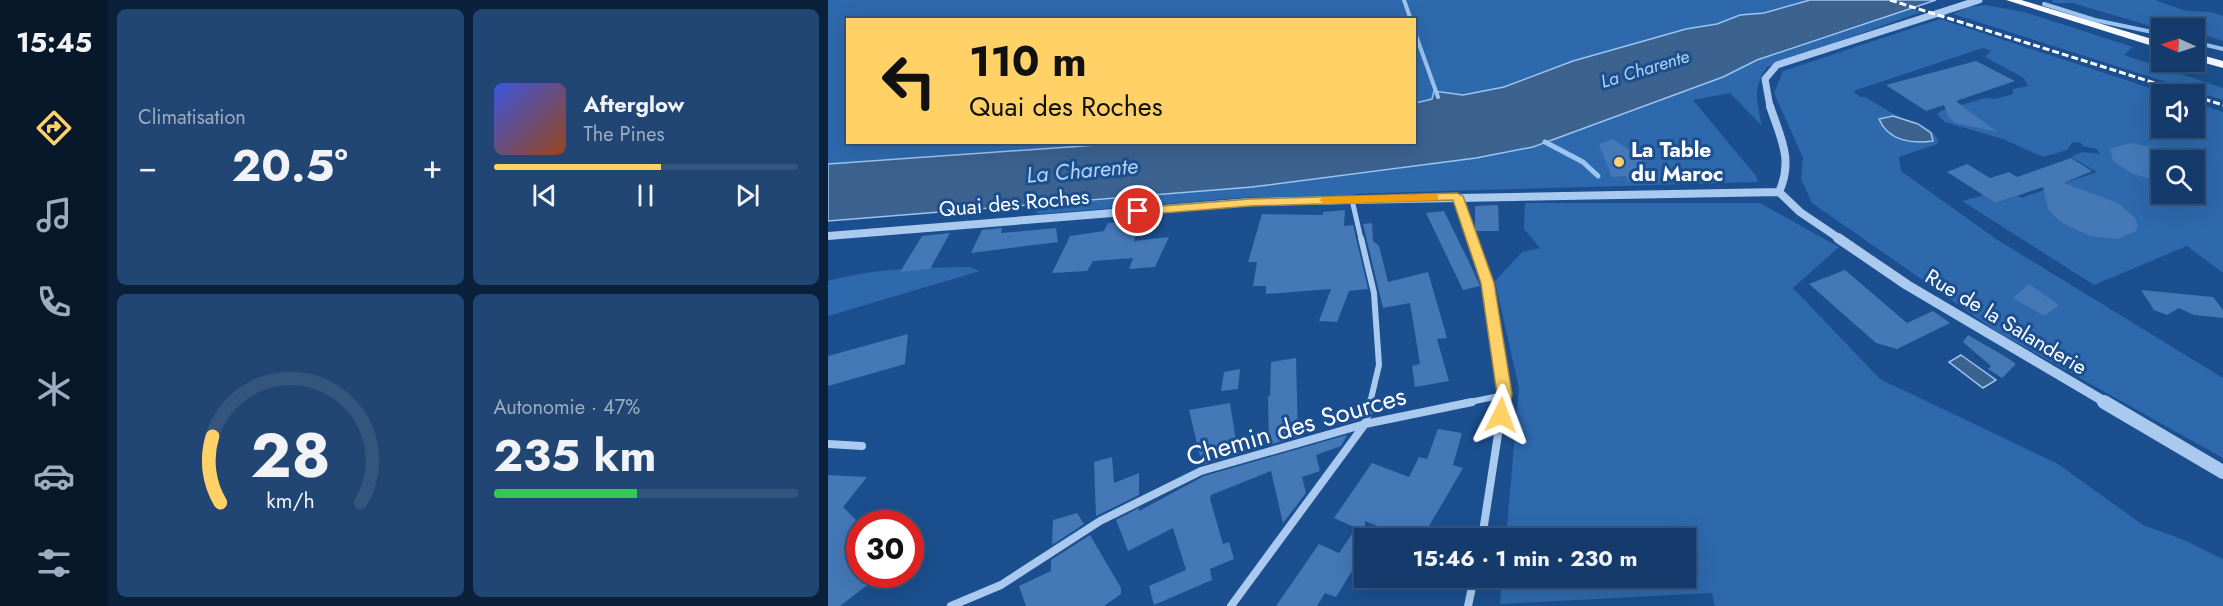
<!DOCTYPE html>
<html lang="fr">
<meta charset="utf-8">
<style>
:root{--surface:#143b6b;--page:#214673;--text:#f1f3f6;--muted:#9dadc1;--line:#33557e;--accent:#ffd166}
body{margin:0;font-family:Jost,sans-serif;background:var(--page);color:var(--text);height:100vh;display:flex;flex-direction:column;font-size:22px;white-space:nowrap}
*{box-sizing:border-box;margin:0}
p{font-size:20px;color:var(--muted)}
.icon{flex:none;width:33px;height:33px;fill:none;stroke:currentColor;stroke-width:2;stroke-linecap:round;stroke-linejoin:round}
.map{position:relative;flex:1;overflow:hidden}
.drawer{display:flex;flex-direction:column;gap:9px;padding:9px;background:#0b203b;width:720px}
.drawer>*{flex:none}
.banner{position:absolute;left:18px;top:18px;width:570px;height:126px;border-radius:0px;box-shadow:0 6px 24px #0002,0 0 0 2px var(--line);background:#ffd166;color:#111;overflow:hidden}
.needle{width:39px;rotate:273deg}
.fabs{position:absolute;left:1323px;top:18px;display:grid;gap:12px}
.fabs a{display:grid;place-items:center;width:54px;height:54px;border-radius:0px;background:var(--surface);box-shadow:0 6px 24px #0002,0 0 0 2px var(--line);font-size:30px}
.speed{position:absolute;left:18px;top:510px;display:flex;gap:12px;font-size:30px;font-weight:700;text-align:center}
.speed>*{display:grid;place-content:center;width:78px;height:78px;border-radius:50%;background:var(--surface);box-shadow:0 6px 24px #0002,0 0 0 2px var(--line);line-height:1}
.speed .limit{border:9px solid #d22;background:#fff;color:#111}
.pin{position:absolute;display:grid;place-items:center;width:51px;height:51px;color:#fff;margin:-26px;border:3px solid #fff;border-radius:50%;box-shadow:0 2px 6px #0007}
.me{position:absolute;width:66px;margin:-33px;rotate:3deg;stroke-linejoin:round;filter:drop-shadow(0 0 4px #0008)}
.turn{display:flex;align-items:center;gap:21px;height:126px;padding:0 24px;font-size:27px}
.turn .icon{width:78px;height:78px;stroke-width:2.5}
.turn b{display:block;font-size:42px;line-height:51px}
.big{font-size:45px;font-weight:700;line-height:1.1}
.drawer .card{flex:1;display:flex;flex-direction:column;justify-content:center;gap:9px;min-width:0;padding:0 21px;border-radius:9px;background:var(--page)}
.drawer .dial{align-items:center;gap:0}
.dial svg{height:156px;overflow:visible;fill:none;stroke:var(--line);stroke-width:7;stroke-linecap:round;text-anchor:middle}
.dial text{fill:var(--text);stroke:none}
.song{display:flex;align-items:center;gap:18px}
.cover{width:72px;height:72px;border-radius:9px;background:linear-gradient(135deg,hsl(230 70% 55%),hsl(20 70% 35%))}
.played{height:6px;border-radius:3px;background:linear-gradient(90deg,var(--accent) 55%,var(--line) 55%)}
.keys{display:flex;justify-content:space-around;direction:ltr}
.heat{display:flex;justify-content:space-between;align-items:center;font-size:33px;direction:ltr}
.charge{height:9px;border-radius:4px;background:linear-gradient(90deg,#34c759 47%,var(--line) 0)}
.drawer .tiles{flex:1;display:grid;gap:9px;grid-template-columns:repeat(2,1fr)}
.trip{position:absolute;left:526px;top:528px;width:342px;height:60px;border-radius:0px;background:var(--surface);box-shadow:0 6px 24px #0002,0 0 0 2px var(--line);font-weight:700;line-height:60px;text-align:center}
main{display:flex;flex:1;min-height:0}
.tab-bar{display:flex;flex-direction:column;width:108px;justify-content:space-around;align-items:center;background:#08182b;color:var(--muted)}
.tab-bar .icon{width:42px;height:42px}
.tab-bar .active{color:var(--accent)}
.tab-bar b{font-size:27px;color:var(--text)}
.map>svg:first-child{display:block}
</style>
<main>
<nav class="tab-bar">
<b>15:45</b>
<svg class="icon active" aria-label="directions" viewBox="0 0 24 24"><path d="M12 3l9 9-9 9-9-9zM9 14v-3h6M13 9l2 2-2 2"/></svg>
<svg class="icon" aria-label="music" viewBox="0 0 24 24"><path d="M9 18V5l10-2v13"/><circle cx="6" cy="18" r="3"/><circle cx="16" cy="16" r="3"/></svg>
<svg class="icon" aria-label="phone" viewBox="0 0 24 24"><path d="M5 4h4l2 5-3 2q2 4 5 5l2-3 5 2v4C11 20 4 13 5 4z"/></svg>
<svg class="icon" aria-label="climate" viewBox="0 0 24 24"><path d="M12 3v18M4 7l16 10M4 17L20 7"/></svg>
<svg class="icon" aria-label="car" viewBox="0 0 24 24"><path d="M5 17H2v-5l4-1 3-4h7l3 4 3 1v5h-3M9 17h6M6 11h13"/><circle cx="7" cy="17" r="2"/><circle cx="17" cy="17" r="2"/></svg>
<svg class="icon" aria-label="filters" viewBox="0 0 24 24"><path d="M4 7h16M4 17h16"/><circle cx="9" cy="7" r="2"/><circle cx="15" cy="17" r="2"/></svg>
</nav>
<section class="drawer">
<div class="tiles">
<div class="card"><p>Climatisation</p>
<div class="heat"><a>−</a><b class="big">20.5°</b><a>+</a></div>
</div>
<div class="card">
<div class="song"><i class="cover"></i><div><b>Afterglow</b><p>The Pines</p></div></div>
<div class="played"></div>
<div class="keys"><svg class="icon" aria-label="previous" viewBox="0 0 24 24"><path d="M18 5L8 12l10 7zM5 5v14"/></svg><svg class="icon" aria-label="pause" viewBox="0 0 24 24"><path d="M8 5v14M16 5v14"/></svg><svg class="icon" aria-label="next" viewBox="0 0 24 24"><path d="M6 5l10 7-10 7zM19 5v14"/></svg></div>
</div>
<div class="card dial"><svg viewBox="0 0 100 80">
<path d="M14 69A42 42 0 1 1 86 69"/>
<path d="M14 69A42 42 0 0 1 10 35" stroke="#ffd166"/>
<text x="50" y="56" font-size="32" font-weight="700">28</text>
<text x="50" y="72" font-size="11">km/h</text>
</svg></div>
<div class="card"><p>Autonomie · 47%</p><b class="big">235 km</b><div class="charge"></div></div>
</div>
</section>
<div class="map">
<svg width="1395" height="606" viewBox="0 0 1395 606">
<rect width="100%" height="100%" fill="#1b4f8f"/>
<path fill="#2e69ad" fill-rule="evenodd" d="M0 0H982L936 13 912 15 889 24 858 29 745 61 676 87 635 95 606 91 604 99 587 103 586 20H20V142L312 143 0 164Z
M1225 0H1327L1359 11 1383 12 1395 16V41L1367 32 1366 28H1356L1334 22 1326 27 1244 3H1225Z
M1158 5 1196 12 1305 47 1296 55 1395 88V100L1125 14 1140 7Z
M1082 9 1093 12 939 67C924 88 929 102 934 126L902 93 865 100 928 176 930 182 583 192 528 194 524 197H423L210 214 201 206 424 187 563 170 705 147 895 77 929 60Z
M1112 19 1340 94H1334V128H1366L1367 103 1395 112V273L1359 246 1266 285 1134 201 1156 195 1168 203 1190 196 1193 198 1269 172 1243 157 1254 152 1272 154 1269 149 1255 146 1253 143 1244 142 1239 150 1215 157 1175 139 1117 122 1109 114 1113 111 1157 98 1167 99 1185 94V89L1200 86 1196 78 1157 57 1163 51 1155 48 1025 91 1032 97H1037C1048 103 1059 111 1070 116 1085 123 1102 124 1110 140L1109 144 1071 157 1073 171 1168 239 1395 378V458L1168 331 984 203 973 179 975 158 946 93 955 71ZM1334 160H1366V194H1334Z
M697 203H932L1011 247 965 288 1052 379 1230 464 1315 525 1356 540 1395 559V606H887L884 593 672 604 674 578H858V538H678L691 388 667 281 694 252 712 248 696 229Z
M141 267 152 271 0 316V281C47 268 93 268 141 267Z"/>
<path fill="#3c6290" stroke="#9cc4f0" stroke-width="1.5" d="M982 0H1108L929 60 895 77 705 147 648 158 424 187 0 221V164L312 142H586L587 103 604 99 606 91 635 95 676 87 745 61 858 29 889 24 912 15 936 13Z
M1065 116 1090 124 1103 133 1105 141C1084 144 1060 141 1051 119Z
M1133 355 1168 380 1155 388 1121 362Z"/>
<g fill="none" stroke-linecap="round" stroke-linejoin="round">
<path stroke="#9cc4f0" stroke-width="4" d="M576 0 583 20
M1216 4 1267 20 1334 34
M586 30 610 97
M1366 42 1395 49"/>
<path stroke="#9cc4f0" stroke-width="5" d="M717 142 755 162 770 176"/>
</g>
<path fill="#4478b7" d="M1148 61 1187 81 1128 101 1169 132 1128 123 1121 118 1116 105 1098 111 1058 85Z
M785 139 801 150 808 149 824 180 801 182 798 176 784 177 771 144Z
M1302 143 1334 149V182L1305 174 1285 161 1282 149Z
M1243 158 1264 171 1236 183 1290 203 1307 218 1310 226 1307 232 1290 239 1262 236 1236 224 1227 217 1220 209 1215 187 1168 203 1119 172 1139 164 1162 178 1181 172 1189 177Z
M670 205 671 231H647V206Z
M517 210 516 226 525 225 540 289 521 291 509 322 491 321 503 289 438 294V286H425L429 262H420L434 214 495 215V212Z
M616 211 641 262 652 286 635 290 598 213Z
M313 220 306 241 341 237 327 267 301 269 305 258 265 261 259 271 224 273 242 236 276 231 280 223Z
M544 223 545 241 551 246 560 282 600 272 619 338 609 339 621 381 587 387 584 366 592 364 582 303 555 308 535 224Z
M174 228 173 233 228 228 230 242 143 253 154 230Z
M122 233 102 269 72 272 94 236Z
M1017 270 1079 323 1105 311 1122 323 1069 349 1048 343 981 284Z
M1201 284 1231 305 1216 316 1185 298Z
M1313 290 1385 297 1395 310V318L1366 315 1351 308 1339 315 1326 310Z
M80 334 77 364 0 386V356Z
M1140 335 1178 357 1188 364 1174 378 1160 369 1163 366 1135 342Z
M468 358 470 437 441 445 440 396H442L443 362Z
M412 369 410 389 393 391 396 372Z
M402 403 410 454 374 465 361 410Z
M610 429 634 433 625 465 635 468 597 533 592 532 589 538H579L537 521V566L529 563 508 597 497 593 489 606H448L491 544 511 553 528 528 506 518 544 463 581 477 591 457 599 459Z
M519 435 513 446 488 455 492 471 474 477 478 493 455 523 443 471 383 495 382 499 395 544 401 542 406 559 382 569 384 580 326 605 321 586 358 570 345 528 300 551 288 520 311 508V511L376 476Z
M284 457 286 483 311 473V495L268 516 266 462Z
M0 475 39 477 15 507 32 524V574H54L12 606H0Z
M249 513 256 524 224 545 225 520Z
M262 535 293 588V594L276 606H198L191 586 223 571V560Z"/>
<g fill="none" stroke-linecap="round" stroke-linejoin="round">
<path stroke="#a9c9ee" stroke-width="5" d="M629 197 644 239
M524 200 533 239"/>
<path stroke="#a9c9ee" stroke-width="6" d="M533 238 546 293 551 365 542 403
M644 238 660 283 676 395 675 403
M637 403 676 395"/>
<path stroke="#a9c9ee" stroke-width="8" d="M0 444 34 446
M654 538 675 402
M123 606 173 585 272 521 373 471 537 424 644 402
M403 606 537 424 542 402
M640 606 646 578"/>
<path stroke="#a9c9ee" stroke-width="7" d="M942 107 937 79 949 65 1151 0"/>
<path stroke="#a9c9ee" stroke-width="8" d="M942 106C952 137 966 160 951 192
M951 192 972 212 1012 239
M0 236 422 202 951 192"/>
<path stroke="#a9c9ee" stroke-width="10" d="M1010 238 1079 285 1279 403"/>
<path stroke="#a9c9ee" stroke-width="14" d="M1276 402 1395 472"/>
<path fill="#f8faff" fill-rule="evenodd" d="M1178 0H1193L1334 42V49Z
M1366 53 1395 61V68L1366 60Z"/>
<path stroke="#fff" stroke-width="3" stroke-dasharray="7 3" stroke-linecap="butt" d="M1062 0 1362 94
M1366 96 1395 105"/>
</g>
<path fill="#ffd166" stroke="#a68842" stroke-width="1.5" d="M629 193 635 196 666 283 684 394 681 415 673 421 665 415 669 394 653 283 625 200 422 206 310 215 304 211 310 208 422 199Z"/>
<path fill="#f59e0b" d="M606 194 610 195V200L497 204 491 200 497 197Z"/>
<circle fill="#ffd166" stroke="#1b4f8f" stroke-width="2" cx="791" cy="162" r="6"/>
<g text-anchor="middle" stroke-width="6" stroke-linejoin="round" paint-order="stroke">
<g font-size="18" font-style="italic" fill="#b5d3f5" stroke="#1b4f8f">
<text transform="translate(817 69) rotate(-17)" y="6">La Charente</text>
</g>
<g font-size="21" font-weight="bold" fill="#fff" stroke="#1b4f8f" text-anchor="start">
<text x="803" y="157">La Table<tspan x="803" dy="24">du Maroc</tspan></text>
</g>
<g font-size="21" fill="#fff" stroke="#1b4f8f">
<text transform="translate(186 203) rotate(-5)" y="7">Quai des Roches</text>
<text transform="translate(1178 322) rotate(31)" y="7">Rue de la Salanderie</text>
</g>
<g font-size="22" font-style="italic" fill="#b5d3f5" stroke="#1b4f8f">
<text transform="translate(254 170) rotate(-5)" y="8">La Charente</text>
</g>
<g font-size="26" fill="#fff" stroke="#1b4f8f">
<text transform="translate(468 426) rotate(-16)" y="9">Chemin des Sources</text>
</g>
</g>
</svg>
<div class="fabs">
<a><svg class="needle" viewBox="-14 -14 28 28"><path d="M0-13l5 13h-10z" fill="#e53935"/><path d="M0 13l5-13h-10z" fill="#9dadc1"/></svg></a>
<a><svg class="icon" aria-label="sound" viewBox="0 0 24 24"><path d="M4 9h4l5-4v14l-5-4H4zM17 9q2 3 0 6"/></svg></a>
<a><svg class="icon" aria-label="search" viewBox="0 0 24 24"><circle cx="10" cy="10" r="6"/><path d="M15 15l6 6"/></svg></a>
</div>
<div class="speed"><div class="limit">30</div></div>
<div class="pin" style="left:310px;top:211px;background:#d93025"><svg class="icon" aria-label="arrive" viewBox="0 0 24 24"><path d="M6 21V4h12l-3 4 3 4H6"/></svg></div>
<svg class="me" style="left:673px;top:415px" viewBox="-20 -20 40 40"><path d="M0-17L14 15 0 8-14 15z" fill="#ffd166" stroke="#fff" stroke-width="4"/></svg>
<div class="trip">15:46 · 1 min · 230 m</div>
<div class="banner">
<div class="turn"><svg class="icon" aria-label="left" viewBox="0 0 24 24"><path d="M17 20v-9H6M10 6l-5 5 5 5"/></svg><div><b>110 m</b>Quai des Roches</div></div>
</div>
</div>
</main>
